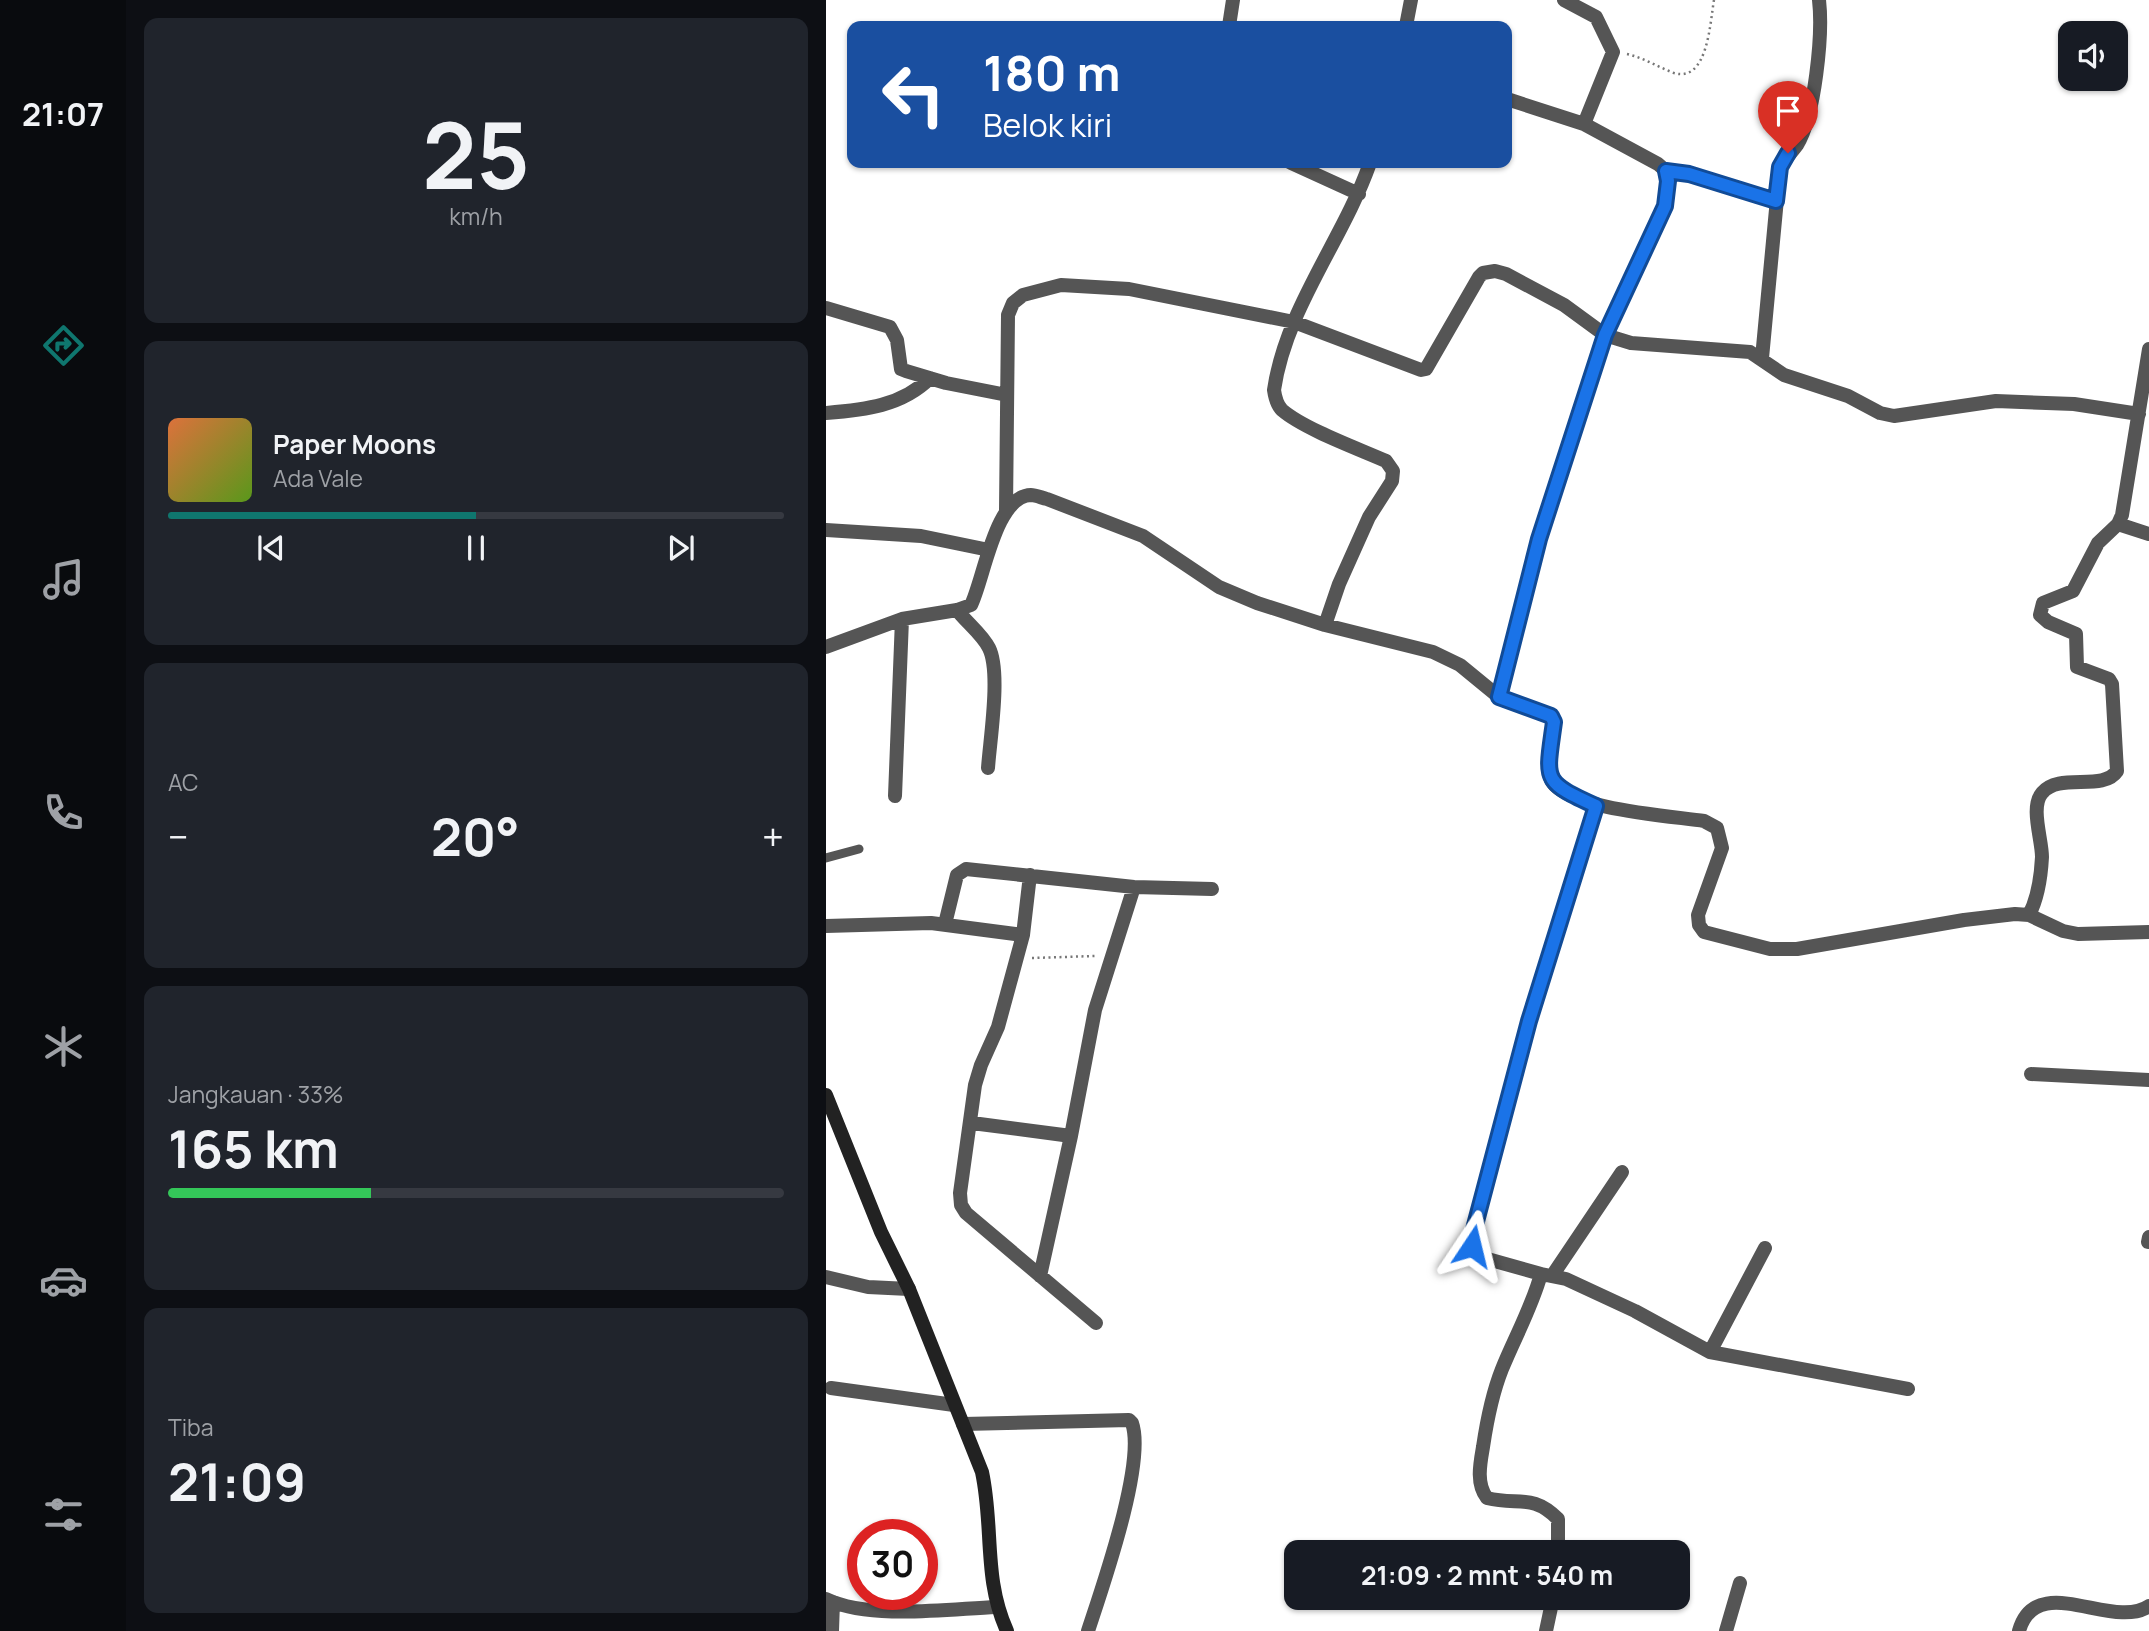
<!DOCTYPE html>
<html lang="id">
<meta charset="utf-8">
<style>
:root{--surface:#171b24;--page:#20242c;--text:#f1f3f6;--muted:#9ea1a6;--line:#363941;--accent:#0f766e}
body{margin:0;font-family:Manrope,sans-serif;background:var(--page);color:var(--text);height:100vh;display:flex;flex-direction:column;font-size:26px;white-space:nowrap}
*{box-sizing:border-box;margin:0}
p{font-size:23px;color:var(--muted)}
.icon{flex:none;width:38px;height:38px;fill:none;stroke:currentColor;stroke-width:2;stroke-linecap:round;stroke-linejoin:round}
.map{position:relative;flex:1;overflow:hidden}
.sheet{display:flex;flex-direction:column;gap:18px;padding:18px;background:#0d0f14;width:700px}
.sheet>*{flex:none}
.guide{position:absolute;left:21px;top:21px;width:665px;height:147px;border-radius:14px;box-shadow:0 2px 5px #0004;background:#1a4fa0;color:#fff;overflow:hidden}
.fabs{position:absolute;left:1232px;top:21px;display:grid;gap:14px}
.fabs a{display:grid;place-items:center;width:70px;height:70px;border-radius:14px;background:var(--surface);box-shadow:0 2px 5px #0004;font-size:35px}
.speed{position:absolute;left:21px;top:1519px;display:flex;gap:14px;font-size:35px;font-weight:700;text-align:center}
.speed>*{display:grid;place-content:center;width:91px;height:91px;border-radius:50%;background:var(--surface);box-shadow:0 2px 5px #0004;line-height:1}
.speed .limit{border:10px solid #d22;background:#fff;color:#111}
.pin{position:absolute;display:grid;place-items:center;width:60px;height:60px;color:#fff;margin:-72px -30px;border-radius:50% 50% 50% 0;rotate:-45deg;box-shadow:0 0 7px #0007}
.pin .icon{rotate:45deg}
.me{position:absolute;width:77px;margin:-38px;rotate:10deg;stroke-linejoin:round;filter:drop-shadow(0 0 5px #0008)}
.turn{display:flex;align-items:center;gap:24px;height:147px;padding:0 21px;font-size:32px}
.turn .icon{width:91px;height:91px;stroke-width:2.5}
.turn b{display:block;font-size:49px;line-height:60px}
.big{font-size:52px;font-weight:700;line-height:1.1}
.sheet .tile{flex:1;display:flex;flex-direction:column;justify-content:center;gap:10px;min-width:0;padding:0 24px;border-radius:14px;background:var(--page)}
.sheet .dial{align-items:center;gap:0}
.dial b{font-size:91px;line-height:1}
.song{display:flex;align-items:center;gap:21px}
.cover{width:84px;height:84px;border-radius:10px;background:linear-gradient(135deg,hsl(20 70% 55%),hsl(90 70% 35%))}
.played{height:7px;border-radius:4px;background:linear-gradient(90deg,var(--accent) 50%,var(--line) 50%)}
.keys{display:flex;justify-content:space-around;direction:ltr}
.heat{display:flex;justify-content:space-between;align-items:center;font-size:38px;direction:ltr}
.charge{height:10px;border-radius:5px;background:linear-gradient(90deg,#34c759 33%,var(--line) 0)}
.trip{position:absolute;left:458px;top:1540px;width:406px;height:70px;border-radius:14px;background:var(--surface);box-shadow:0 2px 5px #0004;font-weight:700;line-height:70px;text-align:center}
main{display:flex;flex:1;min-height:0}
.menu{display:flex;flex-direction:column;width:126px;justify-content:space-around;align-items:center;background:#090b0e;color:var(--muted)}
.menu .icon{width:49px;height:49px}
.menu .selected{color:var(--accent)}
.menu b{font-size:32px;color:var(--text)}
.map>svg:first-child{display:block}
</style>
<main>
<nav class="menu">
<b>21:07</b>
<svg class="icon selected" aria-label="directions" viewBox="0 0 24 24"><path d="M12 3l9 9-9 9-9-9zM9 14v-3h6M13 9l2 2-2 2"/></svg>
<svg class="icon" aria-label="music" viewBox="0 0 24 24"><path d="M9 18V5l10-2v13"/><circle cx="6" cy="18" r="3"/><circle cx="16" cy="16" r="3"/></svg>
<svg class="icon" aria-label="phone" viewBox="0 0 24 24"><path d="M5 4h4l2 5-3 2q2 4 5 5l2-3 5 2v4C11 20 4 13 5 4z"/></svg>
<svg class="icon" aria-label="climate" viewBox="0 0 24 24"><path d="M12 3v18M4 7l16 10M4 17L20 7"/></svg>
<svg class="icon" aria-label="car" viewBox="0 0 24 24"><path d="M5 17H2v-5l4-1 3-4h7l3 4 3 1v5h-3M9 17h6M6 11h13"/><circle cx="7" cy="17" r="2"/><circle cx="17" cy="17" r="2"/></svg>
<svg class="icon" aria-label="filters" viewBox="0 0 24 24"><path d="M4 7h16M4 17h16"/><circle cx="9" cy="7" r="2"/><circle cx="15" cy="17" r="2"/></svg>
</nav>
<section class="sheet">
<div class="tile dial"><b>25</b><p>km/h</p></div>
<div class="tile">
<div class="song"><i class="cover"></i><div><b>Paper Moons</b><p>Ada Vale</p></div></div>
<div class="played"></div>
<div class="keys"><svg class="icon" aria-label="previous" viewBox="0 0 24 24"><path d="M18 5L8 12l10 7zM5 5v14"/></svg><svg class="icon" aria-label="pause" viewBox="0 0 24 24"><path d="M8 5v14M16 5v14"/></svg><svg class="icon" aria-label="next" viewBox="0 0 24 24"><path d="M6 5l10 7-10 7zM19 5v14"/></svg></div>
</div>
<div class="tile"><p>AC</p>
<div class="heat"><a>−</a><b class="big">20°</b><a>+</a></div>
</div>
<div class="tile"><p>Jangkauan · 33%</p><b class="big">165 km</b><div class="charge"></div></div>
<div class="tile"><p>Tiba</p><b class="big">21:09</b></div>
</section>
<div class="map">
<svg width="1323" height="1631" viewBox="0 0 1323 1631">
<rect width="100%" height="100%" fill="#fff"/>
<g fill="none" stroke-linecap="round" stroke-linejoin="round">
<path stroke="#777" stroke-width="2.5" stroke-dasharray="2 3.5" stroke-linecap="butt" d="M801 54C818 58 832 67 848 73 882 83 884 22 888 0
M206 958 269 956"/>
<path stroke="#555" stroke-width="9" d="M0 858 33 849"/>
<path stroke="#555" stroke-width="14" d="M403 26 407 0
M580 26 585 0
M681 99 758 124 787 52 770 17 738 0
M465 163 533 194
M840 171 863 174 950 201
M0 308 64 327 71 340 75 369 80 371 120 383 181 395
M936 358 954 167C959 159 966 152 971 145 989 116 997 34 993 0
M0 413C38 410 76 406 104 378
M180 510 182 315 187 303 197 295 235 285 303 289 468 322 595 370 600 369 653 277 657 273 669 271 680 274 738 305 779 335 805 343 924 352 958 375 1022 396 1054 413 1068 416 1170 401 1248 404 1313 414
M1292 524 1323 534
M0 530 95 536 163 550
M131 610C140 622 156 634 163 648 175 672 164 739 162 768
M499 625 513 584 543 517 566 481 567 471 560 461C533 449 478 429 456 410 451 405 449 397 448 390 460 308 517 240 544 163
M0 647 76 619 131 610 145 605C158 579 169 496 205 495 210 495 216 498 221 499L317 536 393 587 431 603 499 625 607 652 634 665 673 697 725 716 728 722C726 739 717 767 726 782 743 809 845 816 878 821L891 828 896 848 872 915 873 925 878 932 944 949H971L1138 920 1189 914 1203 915 1237 931 1252 934 1323 932
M673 697 713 539 779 335 839 206 842 181 840 171 832 164 758 124
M69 796 76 619
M204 875 197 935 172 1027 155 1065 149 1085 134 1193 135 1205 140 1213 270 1323
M1203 915C1212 898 1215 876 1216 857 1216 839 1204 807 1216 793 1233 772 1277 792 1291 771L1286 684 1283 679 1251 667 1250 634 1222 622 1214 615 1217 603 1247 591 1272 543 1292 524 1296 515 1323 349
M119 924 131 875 140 869 308 887 386 889
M0 926 105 923 197 935
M1205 1074 1323 1080
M146 1123 245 1136
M1322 1242 1323 1237
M715 1274 740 1279 809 1311 884 1352 1082 1389
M214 1276 245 1136 269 1010 308 887
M726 1276 796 1172
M0 1277 42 1287 83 1289
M884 1352 939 1248
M5 1388 128 1405
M137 1424 303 1420 306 1423C320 1463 276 1588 262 1631
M732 1552V1519C706 1493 692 1506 661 1498 650 1484 654 1464 657 1447 661 1420 666 1394 676 1369 689 1337 706 1307 715 1274L658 1258C645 1251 647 1242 648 1229L703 1021 770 806
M0 1599C44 1620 122 1609 170 1607
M6 1631 7 1602
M720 1631 727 1598
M900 1631 914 1583
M1193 1631C1210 1570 1287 1631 1323 1606"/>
<path stroke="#222" stroke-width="14" d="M0 1095 55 1232 83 1289 156 1472C168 1528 157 1578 181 1631"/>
</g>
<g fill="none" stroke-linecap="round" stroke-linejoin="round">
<g stroke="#114b97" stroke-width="18">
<path id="route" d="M646 1246 648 1229 703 1021 770 806C715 781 720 781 728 722L725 716 673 697 713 539 779 335 839 206 842 181 840 171 863 174 950 201 954 167 962 153"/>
</g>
<use href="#route" stroke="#1a73e8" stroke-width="12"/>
</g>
</svg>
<div class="fabs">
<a><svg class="icon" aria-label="sound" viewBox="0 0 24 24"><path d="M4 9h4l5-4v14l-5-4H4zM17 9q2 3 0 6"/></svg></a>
</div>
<div class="speed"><div class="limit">30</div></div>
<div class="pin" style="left:962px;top:153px;background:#d93025"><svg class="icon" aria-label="arrive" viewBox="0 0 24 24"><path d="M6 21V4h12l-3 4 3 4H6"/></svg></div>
<svg class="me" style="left:646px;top:1246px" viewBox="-20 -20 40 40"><path d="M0-17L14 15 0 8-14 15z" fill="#1a73e8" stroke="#fff" stroke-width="4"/></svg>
<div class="trip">21:09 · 2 mnt · 540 m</div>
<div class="guide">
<div class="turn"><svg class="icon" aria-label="left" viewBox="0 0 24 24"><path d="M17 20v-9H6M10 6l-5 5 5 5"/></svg><div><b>180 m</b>Belok kiri</div></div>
</div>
</div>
</main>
